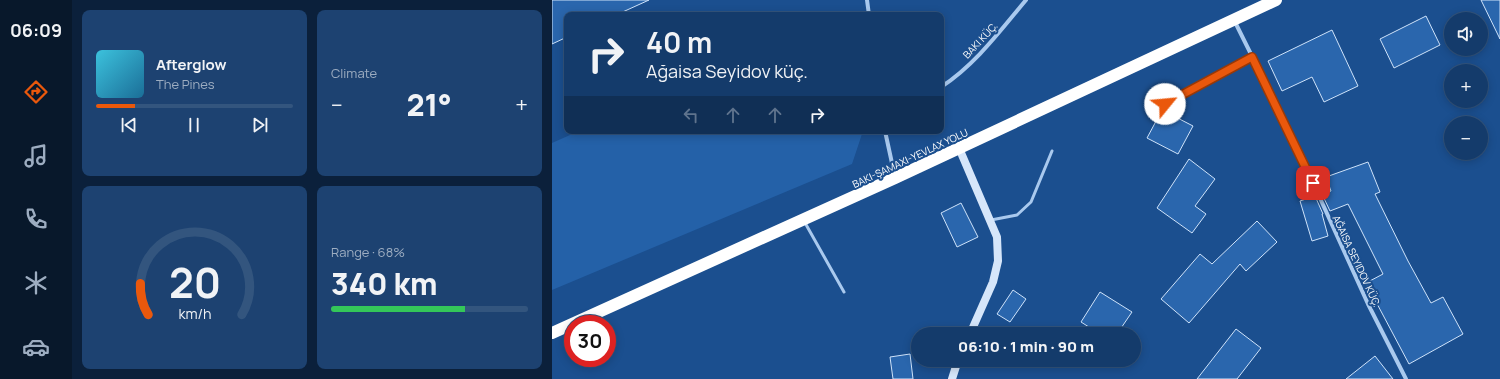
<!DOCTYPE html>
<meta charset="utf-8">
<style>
:root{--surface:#143b6b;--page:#1d4271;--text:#f1f3f6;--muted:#9dadc1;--line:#33557e;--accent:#ea580c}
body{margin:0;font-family:Manrope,sans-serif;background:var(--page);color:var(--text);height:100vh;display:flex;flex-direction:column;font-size:15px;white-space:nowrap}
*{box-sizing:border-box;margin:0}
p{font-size:13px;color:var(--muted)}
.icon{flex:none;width:22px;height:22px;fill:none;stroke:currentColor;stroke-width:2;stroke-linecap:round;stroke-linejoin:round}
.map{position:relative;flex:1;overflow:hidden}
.drawer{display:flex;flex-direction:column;gap:10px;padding:10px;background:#0b203b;width:480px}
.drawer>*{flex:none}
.banner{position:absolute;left:12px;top:12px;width:380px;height:122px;border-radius:8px;box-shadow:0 2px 10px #0003,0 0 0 1px var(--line);background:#143b6b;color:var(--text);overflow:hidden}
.buttons{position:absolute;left:892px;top:12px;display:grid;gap:8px}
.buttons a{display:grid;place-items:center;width:44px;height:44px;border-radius:50%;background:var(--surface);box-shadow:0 2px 10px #0003,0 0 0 1px var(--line);font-size:20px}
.speed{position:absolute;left:12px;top:315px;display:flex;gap:8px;font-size:20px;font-weight:700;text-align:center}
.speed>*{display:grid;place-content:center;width:52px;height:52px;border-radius:50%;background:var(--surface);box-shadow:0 2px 10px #0003,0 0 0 1px var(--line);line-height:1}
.speed .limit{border:6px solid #d22;background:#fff;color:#111}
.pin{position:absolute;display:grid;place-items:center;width:34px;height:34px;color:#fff;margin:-17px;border-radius:8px;box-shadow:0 2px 6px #0006}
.me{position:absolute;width:44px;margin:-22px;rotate:62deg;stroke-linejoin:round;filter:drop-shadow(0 0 3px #0008)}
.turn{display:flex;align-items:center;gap:14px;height:84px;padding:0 16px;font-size:18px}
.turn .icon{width:52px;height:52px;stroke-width:2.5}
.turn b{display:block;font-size:28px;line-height:34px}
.lanes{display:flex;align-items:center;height:38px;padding:0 16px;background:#0003;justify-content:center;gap:20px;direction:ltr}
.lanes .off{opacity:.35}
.big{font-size:30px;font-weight:800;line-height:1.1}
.drawer .widget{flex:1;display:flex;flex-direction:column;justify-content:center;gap:6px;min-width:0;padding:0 14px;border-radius:8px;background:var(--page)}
.drawer .dial{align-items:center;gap:0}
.dial svg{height:104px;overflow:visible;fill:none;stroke:var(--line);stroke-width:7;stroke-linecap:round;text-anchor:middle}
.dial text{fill:var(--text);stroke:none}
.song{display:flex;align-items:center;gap:12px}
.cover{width:48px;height:48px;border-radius:6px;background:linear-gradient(135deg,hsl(190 70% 55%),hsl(200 70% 35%))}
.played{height:4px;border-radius:2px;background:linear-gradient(90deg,var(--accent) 20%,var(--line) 20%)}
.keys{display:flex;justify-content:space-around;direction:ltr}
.heat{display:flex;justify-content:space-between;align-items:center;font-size:22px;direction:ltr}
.charge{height:6px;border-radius:3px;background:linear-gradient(90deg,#34c759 68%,var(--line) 0)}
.drawer .tiles{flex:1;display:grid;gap:10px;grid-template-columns:repeat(2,1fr)}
.trip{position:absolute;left:359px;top:327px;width:230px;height:40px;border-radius:20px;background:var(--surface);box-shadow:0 2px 10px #0003,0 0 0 1px var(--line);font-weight:800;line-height:40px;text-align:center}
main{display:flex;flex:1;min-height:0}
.tabs{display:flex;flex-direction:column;width:72px;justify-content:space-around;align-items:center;background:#08182b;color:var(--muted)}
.tabs .icon{width:28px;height:28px}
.tabs .current{color:var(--accent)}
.tabs b{font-size:18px;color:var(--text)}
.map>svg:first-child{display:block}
</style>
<main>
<nav class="tabs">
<b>06:09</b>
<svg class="icon current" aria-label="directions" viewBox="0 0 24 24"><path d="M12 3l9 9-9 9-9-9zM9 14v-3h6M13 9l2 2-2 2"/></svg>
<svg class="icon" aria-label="music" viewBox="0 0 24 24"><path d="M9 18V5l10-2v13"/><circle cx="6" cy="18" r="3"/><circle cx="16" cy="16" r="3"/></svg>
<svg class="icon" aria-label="phone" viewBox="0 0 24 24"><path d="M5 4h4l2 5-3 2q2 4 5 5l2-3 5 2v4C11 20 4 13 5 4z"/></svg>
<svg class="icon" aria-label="climate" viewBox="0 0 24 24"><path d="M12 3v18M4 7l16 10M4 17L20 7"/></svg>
<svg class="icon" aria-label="car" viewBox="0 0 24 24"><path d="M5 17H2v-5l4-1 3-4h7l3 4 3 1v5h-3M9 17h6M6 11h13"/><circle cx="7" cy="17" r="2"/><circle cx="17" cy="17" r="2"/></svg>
</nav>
<section class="drawer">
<div class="tiles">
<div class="widget">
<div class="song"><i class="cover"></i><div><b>Afterglow</b><p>The Pines</p></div></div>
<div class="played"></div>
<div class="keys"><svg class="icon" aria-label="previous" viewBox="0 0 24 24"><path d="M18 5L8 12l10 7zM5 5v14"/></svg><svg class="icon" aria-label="pause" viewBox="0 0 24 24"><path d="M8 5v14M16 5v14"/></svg><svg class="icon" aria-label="next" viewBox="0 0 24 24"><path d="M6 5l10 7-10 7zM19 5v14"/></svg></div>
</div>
<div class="widget"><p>Climate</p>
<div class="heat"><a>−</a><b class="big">21°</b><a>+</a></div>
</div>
<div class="widget dial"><svg viewBox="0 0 100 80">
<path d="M14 69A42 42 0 1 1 86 69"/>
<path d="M14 69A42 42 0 0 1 8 45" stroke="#ea580c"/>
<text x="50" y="56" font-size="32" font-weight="700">20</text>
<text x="50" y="72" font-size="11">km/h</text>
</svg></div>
<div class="widget"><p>Range · 68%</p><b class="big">340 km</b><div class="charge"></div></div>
</div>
</section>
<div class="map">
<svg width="948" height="379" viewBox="0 0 948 379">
<rect width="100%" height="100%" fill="#1b4f8f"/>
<path fill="#2461a8" d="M27 131H311L300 164 0 290V143Z"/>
<path fill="#2a66ad" stroke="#cfe3fa" d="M0 0H97L64 15H15V37L0 44Z
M929 0H948V39Z
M874 16 888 45 842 68 828 39Z
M780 30 806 86 772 102 760 77 730 91 716 61Z
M610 110 641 126 626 154 595 138Z
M637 159 663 179 643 206 654 214 640 233 605 208Z
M816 162 828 192 823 194 856 261 879 303 891 297 911 334 857 364 814 283 831 274 796 204 778 211 770 194 779 191 774 177Z
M763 196 771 214H770L776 236 760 241 748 201Z
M409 203 426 237 405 247 389 213Z
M705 221 725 242 694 271 688 264 637 323 609 299 648 254 660 264Z
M461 290 474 299 458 322 445 314Z
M548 292 580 312 565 334H548L529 322Z
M684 329 709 348 685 379H645Z
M358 354 361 379H341L338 357Z
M823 356 841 379H794Z"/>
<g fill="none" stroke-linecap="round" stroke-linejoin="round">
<path stroke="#a9c9ee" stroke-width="3" d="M439 220 465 215 479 202 500 151
M252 221 292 292"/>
<path stroke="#a9c9ee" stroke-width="4" d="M315 0 317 15
M682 20 743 143 816 304 854 379
M389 87C423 65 448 31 474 0
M613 104 700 57
M333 131 343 177"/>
<path stroke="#d6e6fa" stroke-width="8" d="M407 148 445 237 446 261 441 282 418 334
M400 379 406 360"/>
<path stroke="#fff" stroke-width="12" d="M0 333 343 178 724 0"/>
</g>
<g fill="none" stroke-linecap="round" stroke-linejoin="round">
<g stroke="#983908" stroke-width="10">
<path id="route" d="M613 104 700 57 761 183"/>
</g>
<use href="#route" stroke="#ea580c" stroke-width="7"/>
</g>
<g text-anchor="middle" stroke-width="4" stroke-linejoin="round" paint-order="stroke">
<g font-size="10" fill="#fff" stroke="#1b4f8f">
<text transform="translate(428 40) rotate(-47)" y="4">BAKI KÜÇ.</text>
<text transform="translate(358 158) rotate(-25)" y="4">BAKI-ŞAMAXI-YEVLAX YOLU</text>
<text transform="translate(805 261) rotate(65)" y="4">AĞAISA SEYIDOV KÜÇ.</text>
</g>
</g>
</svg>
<div class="buttons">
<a><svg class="icon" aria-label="sound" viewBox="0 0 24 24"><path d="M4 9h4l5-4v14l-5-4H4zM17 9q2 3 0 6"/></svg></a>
<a>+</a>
<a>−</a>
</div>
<div class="speed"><div class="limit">30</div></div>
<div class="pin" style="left:761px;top:183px;background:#d93025"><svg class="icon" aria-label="arrive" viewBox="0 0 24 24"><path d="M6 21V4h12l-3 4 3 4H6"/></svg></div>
<svg class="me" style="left:613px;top:104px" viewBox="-20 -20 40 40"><circle r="19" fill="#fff"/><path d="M0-13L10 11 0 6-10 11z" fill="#ea580c"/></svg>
<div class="trip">06:10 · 1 min · 90 m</div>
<div class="banner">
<div class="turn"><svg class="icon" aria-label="right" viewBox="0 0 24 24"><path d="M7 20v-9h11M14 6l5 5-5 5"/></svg><div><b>40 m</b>Ağaisa Seyidov küç.</div></div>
<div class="lanes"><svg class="icon off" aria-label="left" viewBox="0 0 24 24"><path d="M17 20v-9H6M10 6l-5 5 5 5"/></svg><svg class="icon off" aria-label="ahead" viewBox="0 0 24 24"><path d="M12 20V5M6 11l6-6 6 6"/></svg><svg class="icon off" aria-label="ahead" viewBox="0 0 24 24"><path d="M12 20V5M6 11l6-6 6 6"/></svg><svg class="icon" aria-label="right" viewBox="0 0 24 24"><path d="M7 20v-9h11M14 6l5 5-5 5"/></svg></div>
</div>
</div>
</main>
